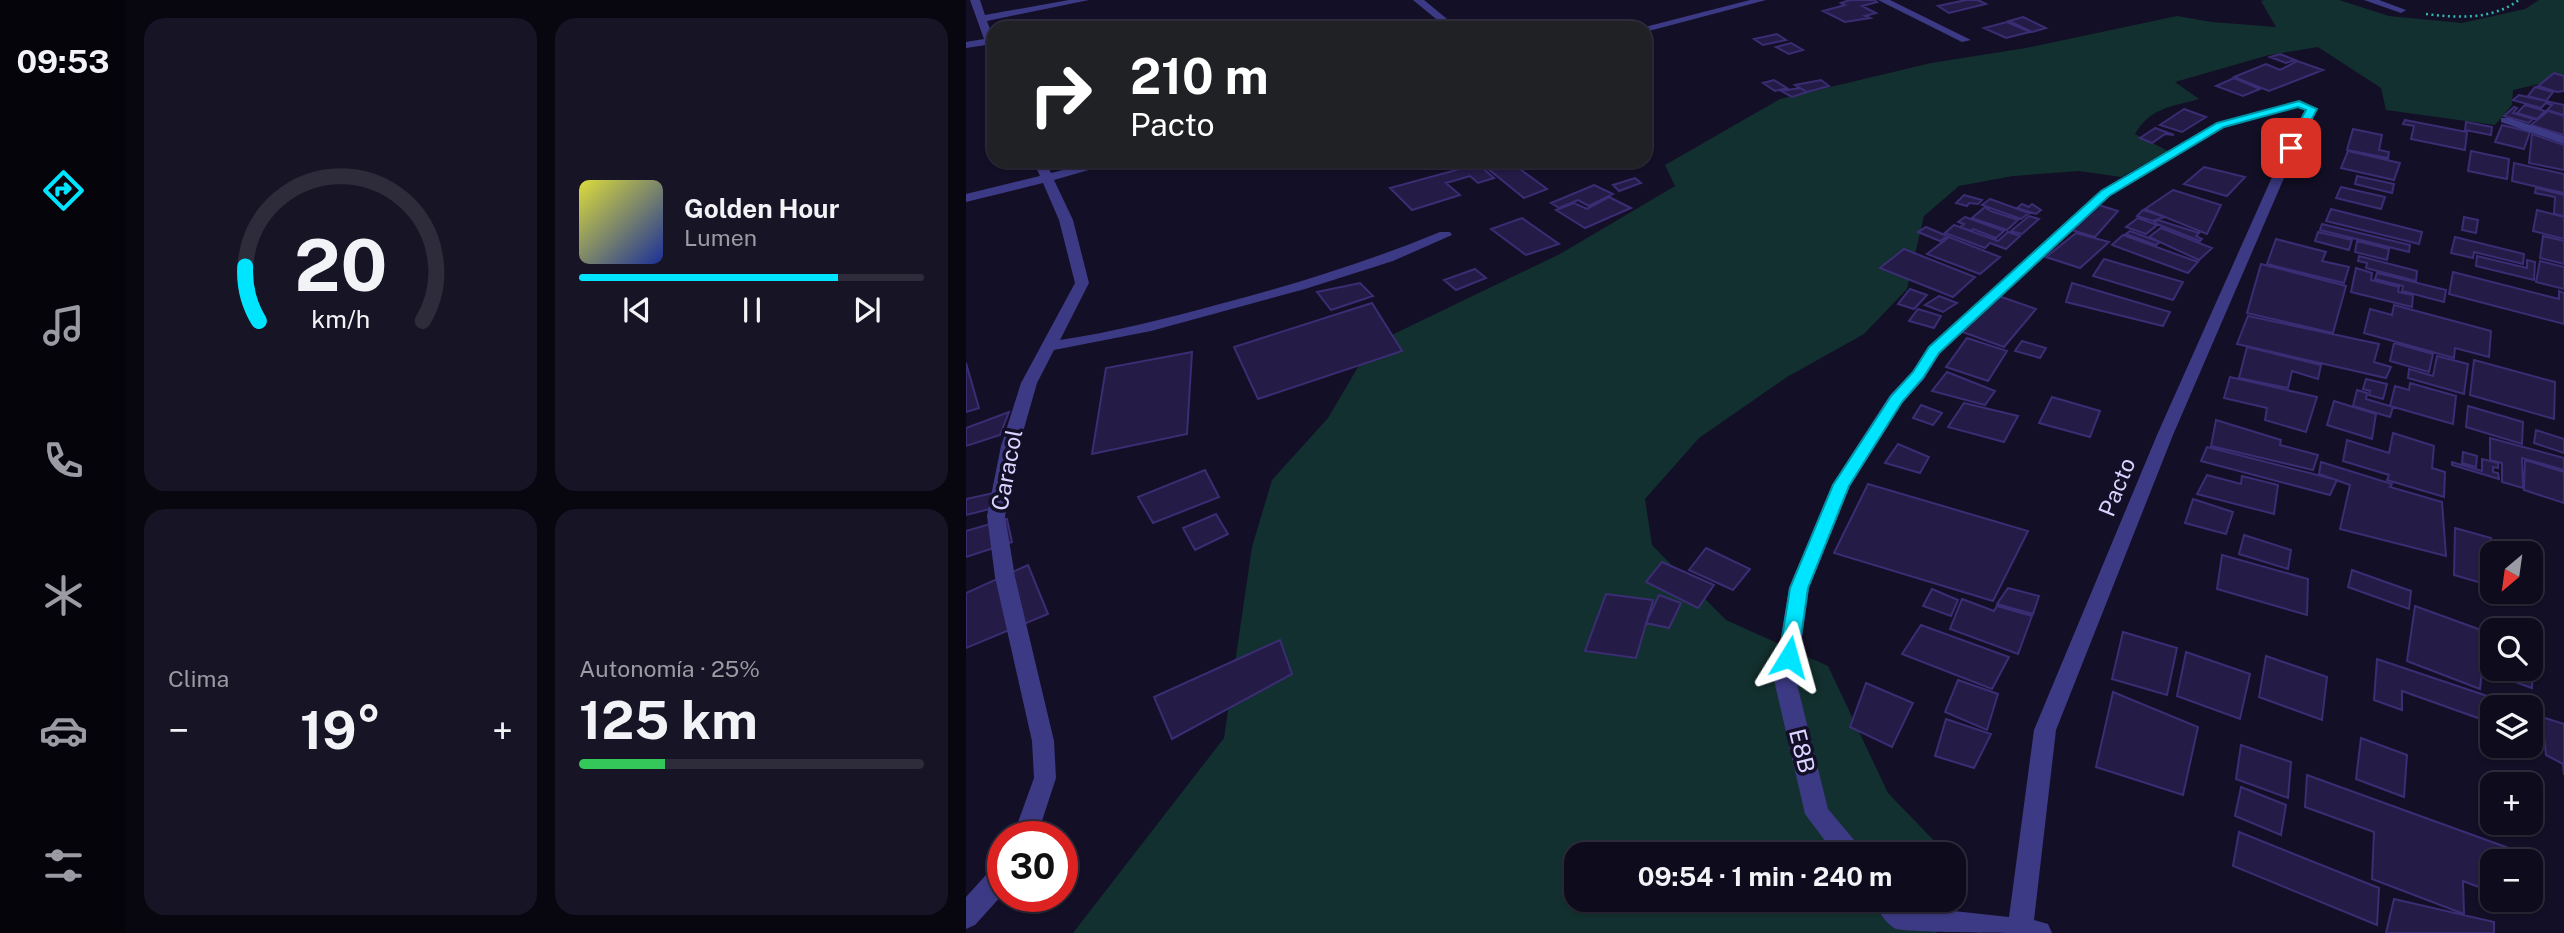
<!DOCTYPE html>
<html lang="es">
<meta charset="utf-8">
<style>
:root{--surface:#0e0b1c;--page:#171425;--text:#f1f3f6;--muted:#9b9ba3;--line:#2e2b3b;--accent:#00e5ff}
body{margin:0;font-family:"Public Sans",sans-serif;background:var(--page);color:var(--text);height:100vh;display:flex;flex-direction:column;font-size:26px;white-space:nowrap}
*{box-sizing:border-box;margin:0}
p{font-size:23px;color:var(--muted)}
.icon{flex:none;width:38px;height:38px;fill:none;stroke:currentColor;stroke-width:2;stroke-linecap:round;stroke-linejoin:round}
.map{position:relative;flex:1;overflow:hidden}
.drawer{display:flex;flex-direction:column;gap:18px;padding:18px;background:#08060f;width:840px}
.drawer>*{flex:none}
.top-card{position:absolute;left:21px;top:21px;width:665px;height:147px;border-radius:21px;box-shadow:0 2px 5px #0004,0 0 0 2px var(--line);background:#202124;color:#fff;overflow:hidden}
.needle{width:46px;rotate:209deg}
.controls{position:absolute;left:1514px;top:541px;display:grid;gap:14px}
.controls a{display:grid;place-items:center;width:63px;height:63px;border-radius:14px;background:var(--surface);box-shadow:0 2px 5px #0004,0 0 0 2px var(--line);font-size:35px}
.speed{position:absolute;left:21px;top:821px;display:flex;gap:14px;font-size:35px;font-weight:700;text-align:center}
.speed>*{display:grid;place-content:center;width:91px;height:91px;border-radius:50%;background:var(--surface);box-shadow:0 2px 5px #0004,0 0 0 2px var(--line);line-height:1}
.speed .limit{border:10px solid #d22;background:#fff;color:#111}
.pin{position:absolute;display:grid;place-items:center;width:60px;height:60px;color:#fff;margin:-30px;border-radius:14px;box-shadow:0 4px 10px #0006}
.me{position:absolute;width:77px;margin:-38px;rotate:8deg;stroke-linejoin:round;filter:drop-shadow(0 0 5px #0008)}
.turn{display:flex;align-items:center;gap:24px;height:147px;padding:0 28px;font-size:32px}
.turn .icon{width:91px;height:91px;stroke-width:2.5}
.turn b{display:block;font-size:49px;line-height:60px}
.big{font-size:52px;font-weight:700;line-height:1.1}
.drawer .widget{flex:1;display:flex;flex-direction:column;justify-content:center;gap:10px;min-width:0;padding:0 24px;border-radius:21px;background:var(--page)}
.drawer .dial{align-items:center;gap:0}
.dial svg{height:182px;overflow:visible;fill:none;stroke:var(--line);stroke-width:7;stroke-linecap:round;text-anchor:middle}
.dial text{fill:var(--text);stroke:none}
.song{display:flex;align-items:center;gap:21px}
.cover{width:84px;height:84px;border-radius:10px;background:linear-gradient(135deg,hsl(60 70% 55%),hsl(230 70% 35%))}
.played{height:7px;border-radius:4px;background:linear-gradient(90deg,var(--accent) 75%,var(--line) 75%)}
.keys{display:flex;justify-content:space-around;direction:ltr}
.heat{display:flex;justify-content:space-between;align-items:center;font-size:38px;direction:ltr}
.charge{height:10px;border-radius:5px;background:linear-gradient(90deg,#34c759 25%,var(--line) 0)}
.drawer .tiles{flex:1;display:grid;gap:18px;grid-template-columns:repeat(2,1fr)}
.trip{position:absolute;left:598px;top:842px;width:402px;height:70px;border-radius:21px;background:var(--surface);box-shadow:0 2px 5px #0004,0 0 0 2px var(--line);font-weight:700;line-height:70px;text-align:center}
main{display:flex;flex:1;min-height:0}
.tabs{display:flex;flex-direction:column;width:126px;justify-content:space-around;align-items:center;background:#06040b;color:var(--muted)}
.tabs .icon{width:49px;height:49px}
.tabs .selected{color:var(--accent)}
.tabs b{font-size:32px;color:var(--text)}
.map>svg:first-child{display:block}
</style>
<main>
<nav class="tabs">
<b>09:53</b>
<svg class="icon selected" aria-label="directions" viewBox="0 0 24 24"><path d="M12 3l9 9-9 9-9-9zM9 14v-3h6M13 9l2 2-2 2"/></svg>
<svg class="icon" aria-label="music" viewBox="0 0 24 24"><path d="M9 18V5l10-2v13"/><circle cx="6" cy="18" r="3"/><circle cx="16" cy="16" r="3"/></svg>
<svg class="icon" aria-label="phone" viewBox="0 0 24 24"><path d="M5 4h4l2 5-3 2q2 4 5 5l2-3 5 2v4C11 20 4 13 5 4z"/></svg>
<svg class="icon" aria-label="climate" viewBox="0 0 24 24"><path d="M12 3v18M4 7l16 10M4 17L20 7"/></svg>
<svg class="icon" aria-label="car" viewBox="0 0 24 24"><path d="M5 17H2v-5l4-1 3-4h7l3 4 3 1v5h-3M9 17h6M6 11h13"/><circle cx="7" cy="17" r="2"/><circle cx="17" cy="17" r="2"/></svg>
<svg class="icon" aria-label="filters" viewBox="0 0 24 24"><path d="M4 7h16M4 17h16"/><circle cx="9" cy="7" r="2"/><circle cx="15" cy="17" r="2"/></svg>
</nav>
<section class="drawer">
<div class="tiles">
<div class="widget dial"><svg viewBox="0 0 100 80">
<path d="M14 69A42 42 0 1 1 86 69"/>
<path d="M14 69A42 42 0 0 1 8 45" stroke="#00e5ff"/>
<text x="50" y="56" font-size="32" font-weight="700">20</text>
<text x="50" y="72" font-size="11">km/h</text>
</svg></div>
<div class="widget">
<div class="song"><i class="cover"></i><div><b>Golden Hour</b><p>Lumen</p></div></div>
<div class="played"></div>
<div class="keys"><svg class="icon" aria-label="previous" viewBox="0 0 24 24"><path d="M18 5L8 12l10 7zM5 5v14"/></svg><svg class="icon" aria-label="pause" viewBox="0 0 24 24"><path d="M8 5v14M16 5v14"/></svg><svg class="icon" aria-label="next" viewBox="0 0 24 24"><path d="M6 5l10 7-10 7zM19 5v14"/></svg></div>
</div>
<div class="widget"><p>Clima</p>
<div class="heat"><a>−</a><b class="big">19°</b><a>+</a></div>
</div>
<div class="widget"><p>Autonomía · 25%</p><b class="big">125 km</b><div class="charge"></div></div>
</div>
</section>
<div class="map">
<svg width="1598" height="933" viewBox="0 0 1598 933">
<rect width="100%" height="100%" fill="#130f26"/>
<path fill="#12302f" d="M1298 0H1373L1423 16 1496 23 1559 9 1573 0H1598V78L1547 90 1546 105 1529 125 1420 110 1415 88 1352 47 1303 55 1209 82 1233 99C1205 107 1185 107 1169 134L1202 151 1155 177 1113 171 1047 176 993 186 958 216 941 289 898 334 821 377 733 438 679 499 686 545 760 620 862 666 922 793 981 854H611V900H982L970 933H107L258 738 286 547 306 480 362 418 405 345 594 254 709 186 699 165 814 99 965 63 1060 48 1211 16 1246 22 1310 27 1295 1Z"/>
<path fill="#241b47" stroke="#3b2d73" stroke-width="2" d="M884 0H908L911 2 896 6 910 13 899 16 904 18 879 22 857 11 879 5 875 3Z
M1000 0H1012L1020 4 983 13 972 6Z
M1057 17 1080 28 1066 32 1043 21Z
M1041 22 1064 32 1040 38 1018 28Z
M811 34 820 40 797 45 788 39Z
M825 43 837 50 823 54 810 47Z
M1314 54 1329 60 1320 63 1304 57Z
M1331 61 1357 70 1303 91 1268 77 1300 64 1314 70Z
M1588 73 1598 76V91L1591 92 1572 86Z
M1268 78 1294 89 1277 96 1250 86Z
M808 80 821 88 809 91 797 83Z
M855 80 863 86 841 92 829 85Z
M1569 87 1587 92 1580 101 1562 96Z
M834 88 841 92 826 97 815 91Z
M1553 95 1598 105V115L1581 110 1586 105 1580 103 1575 108 1547 100Z
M1559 105 1579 111 1571 119 1551 113Z
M1548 107 1551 108 1547 113 1567 119 1563 123 1538 116Z
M1218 109 1240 117 1216 132 1194 125Z
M1582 111 1598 116V135L1565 125Z
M1439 120 1501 132 1499 150 1445 139 1448 126 1437 124Z
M1500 122 1526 127 1525 135 1499 130Z
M1536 125 1564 132 1558 149 1529 142Z
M1189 128 1208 135 1199 134 1186 143 1174 138Z
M1387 129 1416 135 1413 150 1423 152 1422 158 1381 150Z
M1566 134 1598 145V170L1563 163Z
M1382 151 1434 163 1428 180 1375 168Z
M1505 151 1543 159 1541 179 1502 171Z
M527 161H543L581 189 558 198 516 164Z
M1548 163 1598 174V193L1546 181Z
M512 164 528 178 512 183 504 176 480 183 494 195 446 210 424 188Z
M1238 167 1279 177 1261 196 1218 184Z
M1391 176 1428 184 1426 193 1389 184Z
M669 178 675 183 653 191 647 185Z
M628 185 647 194 623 206 612 200 593 208 585 203Z
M1375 187 1419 197 1415 209 1370 198Z
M1570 188 1598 195V216L1588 214 1589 197 1569 193Z
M1207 190 1255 205 1241 234 1179 209Z
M998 195 1016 200 1012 204 1003 203 1001 206 990 203Z
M643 197 665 208 619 228 590 210 608 203 621 209Z
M1024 199 1063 213 1055 219 1016 205Z
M1123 202 1152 211 1129 237 1099 228Z
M1056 204 1063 207 1066 204 1075 210 1070 214 1051 208Z
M1019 207 1025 211 1052 220 1041 230 1006 218Z
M1365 209 1456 232 1453 244 1360 221Z
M1177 210 1199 217 1187 221 1171 216Z
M1571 210 1598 217V239L1567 231Z
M1063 216 1073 219 1056 234 1045 231Z
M999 217 1038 231 1030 238 1007 229 1005 231 994 227 998 224 992 222Z
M1498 217 1512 220 1510 233 1496 230Z
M556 218 593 244 560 255 525 229Z
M1172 218 1191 225 1180 234 1160 227Z
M1192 220 1233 233 1230 236 1236 239 1234 241 1188 223Z
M1356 224 1444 245 1443 252 1354 230Z
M988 225 1032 241 1042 232 1054 236 1040 249 1024 243 1019 248 979 233Z
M960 227 981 236 974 241 952 232Z
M1195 228 1246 248 1233 260 1183 237Z
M1164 231 1194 242 1190 245 1160 234Z
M1352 232 1386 240 1383 250 1349 241Z
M1110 233 1143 242 1114 268 1080 257Z
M1157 235 1232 262 1222 273 1146 245Z
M1577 236 1598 241V264L1574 258Z
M983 237 1034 257 1014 274 961 254Z
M1489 237 1558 254 1557 264 1508 252 1507 258 1485 253Z
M1310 239 1360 252 1356 261 1383 267 1378 283 1301 264Z
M1391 241 1423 249 1421 260 1389 252Z
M938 249 1009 277 987 297 914 268Z
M1393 256 1451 271 1450 281 1400 268 1401 263 1392 261Z
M1511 256 1561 268V260L1569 262 1568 280 1510 266Z
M1138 259 1217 282 1207 300 1127 276Z
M1574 261 1598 267V289L1570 282Z
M1295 264 1380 286 1367 333 1281 313Z
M1390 268 1406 273 1405 280 1433 287 1432 292 1447 295 1446 307 1385 292Z
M509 269 520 278 490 290 478 280Z
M1487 272 1593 299V291L1598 293V324L1483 294Z
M1411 273 1480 290 1478 302 1436 291 1437 286 1409 279Z
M394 283 407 296 365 310 351 292Z
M1106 283 1204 312 1197 326 1100 302Z
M944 289 961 295 948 309 932 304Z
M1027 294 1070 309 1038 347 994 331Z
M973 296 991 303 977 312 959 305Z
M406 303 436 351 292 399 268 347Z
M1428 305 1525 331 1523 357 1489 348 1488 358 1398 333 1404 309 1426 315Z
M952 309 975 316 968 328 943 321Z
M1282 316 1413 344 1408 362 1425 367 1420 378 1271 344Z
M1001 338 1041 351 1022 381 980 367Z
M1056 341 1080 348 1074 358 1049 351Z
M1428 343 1467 354 1463 372 1424 361Z
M1281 347 1355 365 1352 379 1326 371 1322 388 1273 378Z
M226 352 221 434 126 454 140 368Z
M1471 356 1502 364 1498 394 1442 378 1443 369 1467 376Z
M1508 360 1589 382 1588 419 1504 395Z
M0 363 13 408 0 412Z
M981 372 1029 391 1019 405 966 391Z
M1264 377 1351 397 1340 432 1299 420 1301 408 1258 398Z
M1400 379 1421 384 1417 399 1403 395 1404 391 1397 389Z
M1444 383 1490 396 1487 424 1424 406 1429 386 1443 390Z
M1391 390 1401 393 1400 399 1427 407 1424 417 1387 406Z
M1086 397 1134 411 1124 437 1073 423Z
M1368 401 1410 414 1406 439 1361 425Z
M998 403 1052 416 1038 442 982 427Z
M955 405 976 413 967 425 947 418Z
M1502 406 1557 422 1556 444 1500 427Z
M43 412 34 435 0 446V428Z
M1250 420 1315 440 1314 445 1352 455 1347 470 1245 446Z
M1570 430 1598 439V453L1568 443Z
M1427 433 1468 446 1466 468 1479 472 1478 497 1421 480 1423 475 1377 461 1381 440 1423 453Z
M1524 438 1598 458V470L1556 458 1557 488 1536 482V463L1524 460Z
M932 444 963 457 954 473 919 463Z
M1241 447 1371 480 1364 495 1235 461Z
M1497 452 1511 456 1510 467 1496 463Z
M1516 459 1532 463V468L1527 467V472L1532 473 1533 479 1486 465V462L1516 471Z
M1559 460 1598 472V503L1558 490Z
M1355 462 1426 484 1424 487 1476 502 1480 556 1374 529 1384 485 1353 474Z
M239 470 253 497 187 523 172 497Z
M1241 475 1275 484 1276 476 1312 485 1308 514 1231 494Z
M902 484 1062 531 1027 601 868 553Z
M32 492 28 508 0 515V499Z
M1227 499 1267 512 1260 534 1219 523Z
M250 514 262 534 229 550 217 528Z
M41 519 46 542 0 557V531Z
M1489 528 1525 538 1528 553H1526V586L1488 575Z
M1278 535 1325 550 1322 569 1273 554Z
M740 548 784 569 767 590 723 570Z
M1256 555 1342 579 1341 615 1251 589Z
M696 562 748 585 732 608 680 582Z
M62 565 82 614 0 648V593Z
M1386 570 1445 591 1443 609 1382 587Z
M1042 588 1073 596 1067 614 1031 604Z
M966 589 992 600 985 616 957 606Z
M640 594 687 600 670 658 619 651Z
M693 595 715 603 703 628 680 623Z
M996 599 1028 611 1031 606 1066 616 1052 654 984 629Z
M1449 606 1526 634V668H1564V648L1568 649 1566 688 1516 670 1514 689 1441 661Z
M955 625 1043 657 1026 689 936 654Z
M1157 632 1211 648 1201 695 1146 679Z
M314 640 326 674 206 739 188 697Z
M1220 652 1284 674 1274 719 1211 696Z
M1300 656 1361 677 1356 720 1293 697Z
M1411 659 1554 707H1526V723L1436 691V710L1408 700Z
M992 680 1032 694 1021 730 979 712Z
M900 683 947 703 926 747 884 727Z
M1147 692 1232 727 1217 795 1130 767Z
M1576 717 1598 724V775L1597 764 1580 755Z
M980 719 1025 734 1008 768 969 756Z
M1395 738 1441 755 1438 797 1390 779Z
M1275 745 1325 762 1322 798 1270 779Z
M1341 775 1551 851 1552 861H1526V892L1497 881 1498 914 1406 879 1408 832 1339 807Z
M1275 787 1320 805 1315 835 1269 816Z
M1273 832 1413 888 1411 925 1267 866Z
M1428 899 1528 922V933H1420Z"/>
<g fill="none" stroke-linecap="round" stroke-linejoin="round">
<path stroke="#2fb8b0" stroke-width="2.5" stroke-dasharray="2 3.5" stroke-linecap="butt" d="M1460 14C1492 18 1526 20 1553 0"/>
<path fill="#3d3a85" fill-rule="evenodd" d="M4 0H14L19 15 103 0H123L21 21 28 40V57L23 54 20 45 0 48V42L18 39Z
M447 0H458L492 28H481Z
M784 0H800L679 32V28H675Z
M912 0H924L1005 40 996 42Z
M1398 0H1413L1440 10 1435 13Z
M1333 101 1351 109 1331 148 1207 435 1090 730 1068 920 1082 924 1086 933C1055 933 952 933 930 929 920 924 911 910 908 900H936L941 906 1043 917 1068 730 1191 435 1319 148 1339 110 1332 108 1317 110 1259 127 1143 196 974 353 958 379 936 403 884 486 843 588 830 680 862 809 893 846 896 854H869L839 814 808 680 823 588 866 485 924 395 946 372 963 347 1135 190 1251 123Z
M1535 118H1543L1598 136V144L1535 122Z
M67 161H79L85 173 133 161H154L88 180 107 220 123 283 94 340C147 332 199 319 250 305 327 285 401 262 474 232H484L486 235 427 261 339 289 185 331 88 350 71 383 53 446 39 516 49 577 88 741 90 778 71 836H47L68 778 66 741 29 577 21 516 35 446 55 383 109 283 93 220 77 183 0 202V194L74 176Z
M644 161H657L658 163 652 167Z
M37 863V894L9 925 0 929V897L28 866Z"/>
</g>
<path fill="#00e5ff" stroke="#0095a6" stroke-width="2" d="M1333 101 1351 109 1329 151 1320 148 1340 110 1332 107 1258 127 1143 196 973 353 957 378 936 402 883 486 842 588 832 657 829 663 823 665 816 663 813 657 824 588 867 485 925 396 947 372 963 347 1135 191 1251 123Z"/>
<g text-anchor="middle" stroke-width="7" stroke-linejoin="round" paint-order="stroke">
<g font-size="23" fill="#d9d4ff" stroke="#130f26">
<text transform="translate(41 470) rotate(-79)" y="8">Caracol</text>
<text transform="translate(1151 487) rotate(-68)" y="8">Pacto</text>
<text transform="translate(836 751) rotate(76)" y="8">E8B</text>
</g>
</g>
</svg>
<div class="controls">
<a><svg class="needle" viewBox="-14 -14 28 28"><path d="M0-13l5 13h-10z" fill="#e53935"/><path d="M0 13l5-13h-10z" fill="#9b9ba3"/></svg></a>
<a><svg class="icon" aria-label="search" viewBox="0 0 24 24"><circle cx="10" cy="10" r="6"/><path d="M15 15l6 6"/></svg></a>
<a><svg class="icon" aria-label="layers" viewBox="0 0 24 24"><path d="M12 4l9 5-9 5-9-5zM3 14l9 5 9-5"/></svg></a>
<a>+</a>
<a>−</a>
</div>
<div class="speed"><div class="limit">30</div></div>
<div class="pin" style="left:1325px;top:148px;background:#d93025"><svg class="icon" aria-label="arrive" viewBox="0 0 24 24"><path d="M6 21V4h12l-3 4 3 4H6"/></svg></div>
<svg class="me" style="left:823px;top:657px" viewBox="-20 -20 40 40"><path d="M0-17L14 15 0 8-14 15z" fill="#00e5ff" stroke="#fff" stroke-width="4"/></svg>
<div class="trip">09:54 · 1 min · 240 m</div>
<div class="top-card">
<div class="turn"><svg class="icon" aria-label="right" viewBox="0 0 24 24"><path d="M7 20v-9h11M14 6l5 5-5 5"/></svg><div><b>210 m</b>Pacto</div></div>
</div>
</div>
</main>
